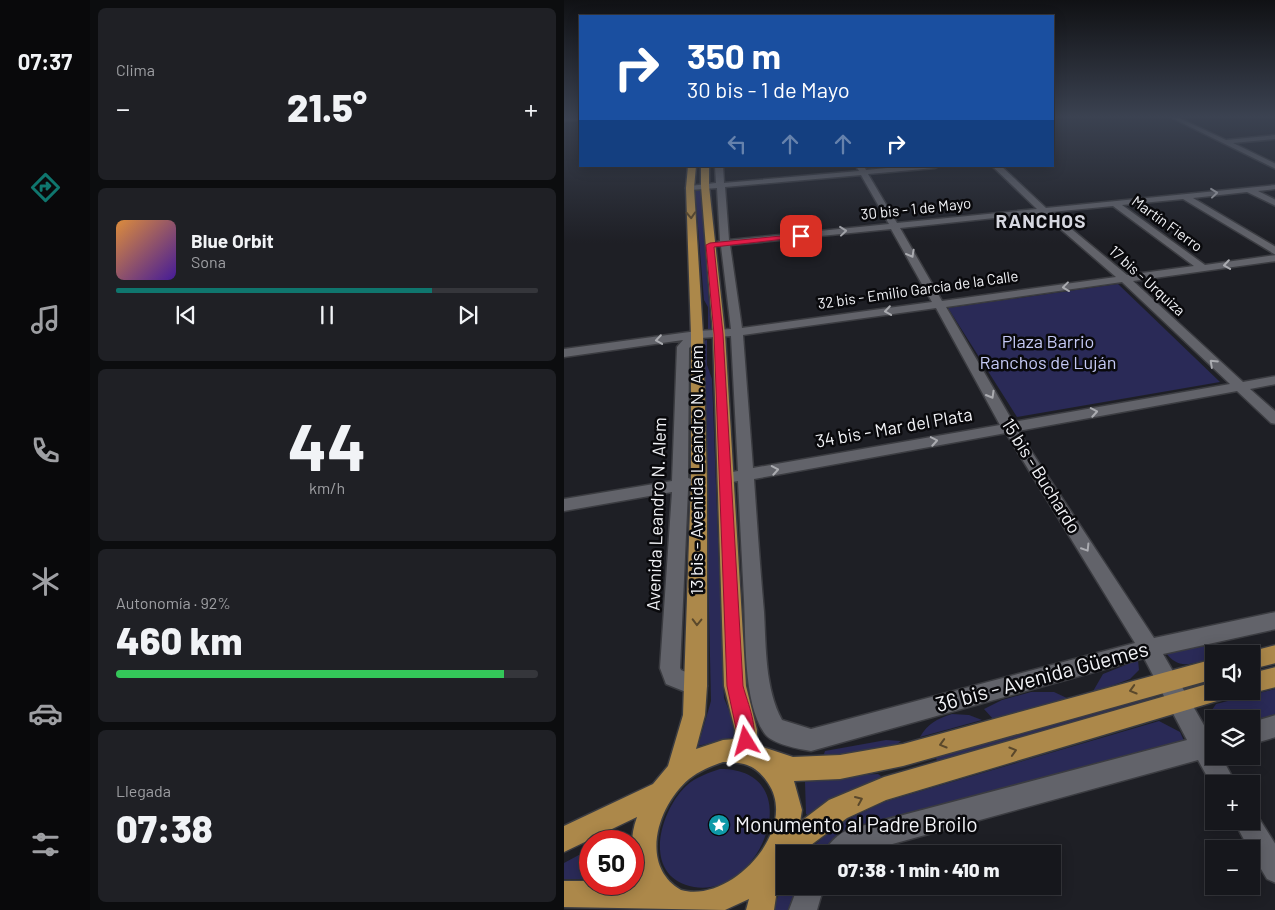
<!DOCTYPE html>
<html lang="es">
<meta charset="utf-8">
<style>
:root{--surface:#16171c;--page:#1f2025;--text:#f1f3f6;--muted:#9e9fa3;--line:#35363b;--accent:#0f766e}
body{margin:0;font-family:Barlow,sans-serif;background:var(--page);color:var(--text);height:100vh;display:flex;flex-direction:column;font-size:19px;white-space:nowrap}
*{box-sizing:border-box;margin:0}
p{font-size:16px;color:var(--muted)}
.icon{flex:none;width:28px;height:28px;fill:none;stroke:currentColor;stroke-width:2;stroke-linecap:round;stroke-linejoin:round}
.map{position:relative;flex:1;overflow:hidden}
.side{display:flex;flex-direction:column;gap:8px;padding:8px;background:#0c0d0f;width:474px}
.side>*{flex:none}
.guide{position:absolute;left:15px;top:15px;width:475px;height:152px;border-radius:0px;box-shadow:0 2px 12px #0003,0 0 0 1px var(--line);background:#1a4fa0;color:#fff;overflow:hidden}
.fabs{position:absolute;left:641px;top:645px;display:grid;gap:10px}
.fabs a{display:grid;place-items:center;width:55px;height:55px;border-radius:0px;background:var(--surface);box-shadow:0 2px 12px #0003,0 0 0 1px var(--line);font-size:25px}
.speed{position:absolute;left:15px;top:830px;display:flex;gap:10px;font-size:25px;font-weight:700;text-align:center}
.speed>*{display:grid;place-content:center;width:65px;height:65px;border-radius:50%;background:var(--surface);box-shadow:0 2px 12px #0003,0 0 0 1px var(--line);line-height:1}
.speed .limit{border:8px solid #d22;background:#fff;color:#111}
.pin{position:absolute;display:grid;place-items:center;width:42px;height:42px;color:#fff;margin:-21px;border-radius:10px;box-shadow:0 2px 8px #0006}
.me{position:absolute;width:55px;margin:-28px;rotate:352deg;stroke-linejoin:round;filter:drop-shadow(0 0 4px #0008)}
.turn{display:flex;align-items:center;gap:18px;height:105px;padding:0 25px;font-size:22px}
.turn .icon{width:65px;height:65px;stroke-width:2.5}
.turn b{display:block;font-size:35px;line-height:42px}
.lanes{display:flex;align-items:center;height:48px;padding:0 25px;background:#0003;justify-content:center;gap:25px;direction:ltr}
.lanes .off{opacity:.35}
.big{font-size:38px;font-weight:800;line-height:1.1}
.side .card{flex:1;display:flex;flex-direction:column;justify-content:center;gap:8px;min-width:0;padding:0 18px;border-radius:8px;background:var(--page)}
.side .dial{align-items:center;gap:0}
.dial b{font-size:65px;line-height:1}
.song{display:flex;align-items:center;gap:15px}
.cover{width:60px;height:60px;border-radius:8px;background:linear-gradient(135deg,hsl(30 70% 55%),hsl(260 70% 35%))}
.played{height:5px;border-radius:2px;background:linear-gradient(90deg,var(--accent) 75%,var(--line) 75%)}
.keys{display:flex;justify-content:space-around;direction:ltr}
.heat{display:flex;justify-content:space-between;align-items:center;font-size:28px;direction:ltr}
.charge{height:8px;border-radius:4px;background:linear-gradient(90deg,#34c759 92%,var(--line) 0)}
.trip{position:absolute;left:212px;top:845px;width:285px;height:50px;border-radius:0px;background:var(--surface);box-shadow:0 2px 12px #0003,0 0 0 1px var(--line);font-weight:800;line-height:50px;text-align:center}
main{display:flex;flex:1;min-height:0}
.tab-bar{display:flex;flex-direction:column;width:90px;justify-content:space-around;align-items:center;background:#09090b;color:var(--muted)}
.tab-bar .icon{width:35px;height:35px}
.tab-bar .selected{color:var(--accent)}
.tab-bar b{font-size:22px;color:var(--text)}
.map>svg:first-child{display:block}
</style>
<main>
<nav class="tab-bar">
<b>07:37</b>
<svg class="icon selected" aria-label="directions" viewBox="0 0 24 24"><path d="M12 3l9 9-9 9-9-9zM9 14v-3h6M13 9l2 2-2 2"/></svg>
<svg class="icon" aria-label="music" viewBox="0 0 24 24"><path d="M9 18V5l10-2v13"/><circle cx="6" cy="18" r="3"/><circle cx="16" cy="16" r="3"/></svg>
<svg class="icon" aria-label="phone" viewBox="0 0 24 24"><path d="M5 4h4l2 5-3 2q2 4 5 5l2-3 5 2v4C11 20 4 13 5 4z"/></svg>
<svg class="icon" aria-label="climate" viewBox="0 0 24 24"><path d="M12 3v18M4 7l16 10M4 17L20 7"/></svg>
<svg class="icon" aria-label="car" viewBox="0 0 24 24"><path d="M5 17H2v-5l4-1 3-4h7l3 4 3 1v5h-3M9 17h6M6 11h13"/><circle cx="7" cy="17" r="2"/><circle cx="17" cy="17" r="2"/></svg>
<svg class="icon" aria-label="filters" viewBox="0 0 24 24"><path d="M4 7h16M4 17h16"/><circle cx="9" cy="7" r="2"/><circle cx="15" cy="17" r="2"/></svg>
</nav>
<section class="side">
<div class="card"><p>Clima</p>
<div class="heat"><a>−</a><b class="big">21.5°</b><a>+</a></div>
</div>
<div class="card">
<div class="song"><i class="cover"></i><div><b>Blue Orbit</b><p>Sona</p></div></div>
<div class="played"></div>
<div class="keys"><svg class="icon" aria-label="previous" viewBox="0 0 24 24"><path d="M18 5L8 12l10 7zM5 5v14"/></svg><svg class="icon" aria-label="pause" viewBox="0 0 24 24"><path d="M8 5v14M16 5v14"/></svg><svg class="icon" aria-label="next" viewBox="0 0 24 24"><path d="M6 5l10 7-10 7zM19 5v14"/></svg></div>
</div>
<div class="card dial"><b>44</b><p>km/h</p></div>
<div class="card"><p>Autonomía · 92%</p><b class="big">460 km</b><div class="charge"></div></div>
<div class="card"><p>Llegada</p><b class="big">07:38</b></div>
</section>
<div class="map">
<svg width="712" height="910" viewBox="0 0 712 910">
<rect width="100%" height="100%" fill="#1e1f25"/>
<path fill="#2a2a57" d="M137 189 147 330H144V307L140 300 131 190Z
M554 284 656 382 453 417 384 308Z
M143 340V365L148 379 160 698 175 736 134 746 147 701 139 341Z
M651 645 657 654H650V658C628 663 614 672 600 650L615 646 622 649Z
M574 660 575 670 566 679 528 693 539 674Z
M711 689V716L688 723V719H650V730L645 729 644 716 652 704Z
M467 692H490L505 699 429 719 420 709 438 700Z
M588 694 591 699 373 762 372 757Z
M388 714 405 715 418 720 356 737C364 723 373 719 388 714Z
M595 721 616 732 622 745 291 830 260 854H240L276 823 320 802Z
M322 740 337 741 332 745 281 759 259 757 261 751Z
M156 769C247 769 198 898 130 887 78 878 94 813 122 786 132 777 144 773 156 769Z
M314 774 317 776 313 780 246 817 242 814 241 782 244 777Z
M26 849V879H0V863Z
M221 877V886H234L228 910H209Z"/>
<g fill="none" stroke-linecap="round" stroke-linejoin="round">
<g stroke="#3b3c41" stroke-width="3">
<path id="minor" d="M16 116V120L0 121V117Z
M604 116H611L662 140 712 135V139L669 143 712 164V169Z
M151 166H159L160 183 295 171 292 166H300L302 170 343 166H375L371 168 304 174 333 223 473 209 428 166H437L482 208 712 185V189L694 191 712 200V206L683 192 629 198 712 247V255L619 199 558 205 641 265 712 255V261L569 281 679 382 712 376V384L686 389 712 412V424L707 423 673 391 454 431 590 638 712 612V629L599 654 645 734 650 733V756H657L672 784H650V789L634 760 292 854H260C265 842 274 834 286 829L623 740 580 658 247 751C235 749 208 744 201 734 179 704 182 636 180 600 178 560 176 521 174 481L163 483 157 482 155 478 157 474 174 471 167 336 136 338 125 348 124 478 130 480 132 484 130 488 124 490 116 668 117 670 139 679 143 686 139 693 132 696 102 684 96 668 108 492 0 511V499L108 481 113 347 119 340 0 357V349L133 331 167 329 157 246H150L148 244 156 241 153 188 126 190 122 188 126 186 152 183ZM297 175 325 224 165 240 161 187ZM549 206 630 266 563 275 487 212ZM478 213 552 277 378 301 336 228ZM327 229 368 302 178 328 166 245ZM558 282 666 384 449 422 382 307ZM372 308 436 425 189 468 179 335ZM442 433 571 643 247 729 218 720C201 689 202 647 200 612 196 567 193 523 190 479Z
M712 715V737L688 744V722Z
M688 811 691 812 712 845V883L703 879 688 854V849H685L670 821H688Z
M234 886H260L253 910H225Z"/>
</g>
<g stroke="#3b3c41" stroke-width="3">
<path id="major" d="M124 166H132L130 188 139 335 143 482V686L141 715 132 749 159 740 171 739V730L160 686 149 334 137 186V166H145V186L161 334 182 686 193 730V745L229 757 276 755 339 744 650 659V679L339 766 276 779 230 781 238 810 236 822 265 800 320 777 650 682V691H666L663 698 322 800 283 818 235 854H221V864L216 869 210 910H182L185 899 161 910 0 907V881H26V884H69V881H75C67 860 65 838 73 817L0 852V826L89 784 104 766 119 715 127 482V335L122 188ZM159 762C180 762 192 765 204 783 236 830 166 904 117 890 75 866 93 806 125 779 135 771 147 766 159 762Z
M712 645V663L688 669V654L681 653Z
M712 667V687L688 693 684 691H688V673Z"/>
</g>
<use href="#minor" fill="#62636a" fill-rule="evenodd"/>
<use href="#major" fill="#ac884a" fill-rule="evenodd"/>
</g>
<defs><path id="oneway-chevron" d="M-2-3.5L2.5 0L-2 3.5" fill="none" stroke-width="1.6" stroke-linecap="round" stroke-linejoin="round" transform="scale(1.25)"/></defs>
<g stroke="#aaabb0">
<use href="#oneway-chevron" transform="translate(650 193) rotate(-6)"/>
<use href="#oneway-chevron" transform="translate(279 231) rotate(-6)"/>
<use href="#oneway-chevron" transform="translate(347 254) rotate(61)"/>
<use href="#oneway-chevron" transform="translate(663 265) rotate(172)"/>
<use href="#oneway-chevron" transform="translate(502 287) rotate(173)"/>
<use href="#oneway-chevron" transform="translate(324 311) rotate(172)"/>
<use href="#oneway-chevron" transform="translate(95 340) rotate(172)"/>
<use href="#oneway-chevron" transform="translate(649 363) rotate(-137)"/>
<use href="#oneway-chevron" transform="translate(427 395) rotate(60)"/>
<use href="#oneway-chevron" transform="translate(530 412) rotate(-10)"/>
<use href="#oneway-chevron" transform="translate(370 441) rotate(-10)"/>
<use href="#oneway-chevron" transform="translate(211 470) rotate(-10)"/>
<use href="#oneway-chevron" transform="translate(522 548) rotate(58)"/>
</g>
<g stroke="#5a482b">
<use href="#oneway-chevron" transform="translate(127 215) rotate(87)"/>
<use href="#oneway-chevron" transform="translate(133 622) rotate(91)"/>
<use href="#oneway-chevron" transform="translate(569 690) rotate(164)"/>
<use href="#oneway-chevron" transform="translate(379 744) rotate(164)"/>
<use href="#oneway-chevron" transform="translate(449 751) rotate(-17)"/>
<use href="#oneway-chevron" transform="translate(295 800) rotate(-23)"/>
</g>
<linearGradient id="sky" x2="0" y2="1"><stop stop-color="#101114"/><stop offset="0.48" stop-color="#3b4251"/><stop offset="1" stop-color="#3b4251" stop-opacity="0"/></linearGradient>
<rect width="712" height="243" fill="url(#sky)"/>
<path fill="#e11d48" stroke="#92132f" d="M237 234H239V237L150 247 159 334 179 686C184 704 195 729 188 747L182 749 176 747 163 686 150 334 142 245 146 243Z"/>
<defs>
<g id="sight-disc" transform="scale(1.125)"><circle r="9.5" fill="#0f9aa8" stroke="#09090c"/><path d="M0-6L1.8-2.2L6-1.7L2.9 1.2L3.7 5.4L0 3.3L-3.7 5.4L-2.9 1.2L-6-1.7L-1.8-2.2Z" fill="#fff"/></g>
</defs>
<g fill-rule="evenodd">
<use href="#sight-disc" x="155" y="825"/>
</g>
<g text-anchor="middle" stroke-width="5" stroke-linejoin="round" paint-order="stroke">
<g font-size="15" fill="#f2f3f7" stroke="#09090c">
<text transform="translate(352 209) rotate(-6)" y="5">30 bis - 1 de Mayo</text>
<text transform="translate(603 224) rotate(36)" y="5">Martín Fierro</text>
<text transform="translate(583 281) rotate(42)" y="5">17 bis - Urquiza</text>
<text transform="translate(354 290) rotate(-8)" y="5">32 bis - Emilio García de la Calle</text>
</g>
<g font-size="18" fill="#c5c9f5" stroke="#09090c">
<text x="484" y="348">Plaza Barrio<tspan x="484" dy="21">Ranchos de Luján</tspan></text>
</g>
<g font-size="18" fill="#f2f3f7" stroke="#09090c">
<text transform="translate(330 428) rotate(-10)" y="6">34 bis - Mar del Plata</text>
<text transform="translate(133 470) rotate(-90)" y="6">13 bis - Avenida Leandro N. Alem</text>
<text transform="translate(477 476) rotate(58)" y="6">15 bis - Buchardo</text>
<text transform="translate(93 514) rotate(-88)" y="6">Avenida Leandro N. Alem</text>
</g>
<g font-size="19" font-weight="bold" letter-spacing="1" fill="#d6d7df" stroke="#09090c">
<text x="477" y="228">RANCHOS</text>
</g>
<g font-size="21" fill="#f2f3f7" stroke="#09090c">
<text transform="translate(478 677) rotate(-15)" y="7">36 bis - Avenida Güemes</text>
</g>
<g font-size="21" fill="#f2f3f7" stroke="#09090c" text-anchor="start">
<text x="171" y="832">Monumento al Padre Broilo</text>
</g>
</g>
</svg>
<div class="fabs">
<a><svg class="icon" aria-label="sound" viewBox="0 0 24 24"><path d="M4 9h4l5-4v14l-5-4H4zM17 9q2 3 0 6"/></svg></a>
<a><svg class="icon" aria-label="layers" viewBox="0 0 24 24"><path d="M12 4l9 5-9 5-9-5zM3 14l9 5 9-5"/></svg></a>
<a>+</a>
<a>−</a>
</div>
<div class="speed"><div class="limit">50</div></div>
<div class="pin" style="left:237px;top:236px;background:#d93025"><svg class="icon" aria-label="arrive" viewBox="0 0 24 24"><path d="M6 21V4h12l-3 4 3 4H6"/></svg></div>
<svg class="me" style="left:182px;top:741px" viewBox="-20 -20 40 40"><path d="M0-17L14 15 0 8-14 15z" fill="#e11d48" stroke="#fff" stroke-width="4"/></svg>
<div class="trip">07:38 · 1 min · 410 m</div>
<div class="guide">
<div class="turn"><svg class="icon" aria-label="right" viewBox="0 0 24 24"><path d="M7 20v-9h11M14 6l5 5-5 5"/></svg><div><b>350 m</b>30 bis - 1 de Mayo</div></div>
<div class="lanes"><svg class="icon off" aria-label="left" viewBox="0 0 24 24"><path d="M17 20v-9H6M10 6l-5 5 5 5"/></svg><svg class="icon off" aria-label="ahead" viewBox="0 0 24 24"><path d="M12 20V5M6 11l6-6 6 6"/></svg><svg class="icon off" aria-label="ahead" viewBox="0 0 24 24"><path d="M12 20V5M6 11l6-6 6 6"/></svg><svg class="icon" aria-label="right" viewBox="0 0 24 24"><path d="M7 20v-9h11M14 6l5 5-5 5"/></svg></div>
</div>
</div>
</main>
